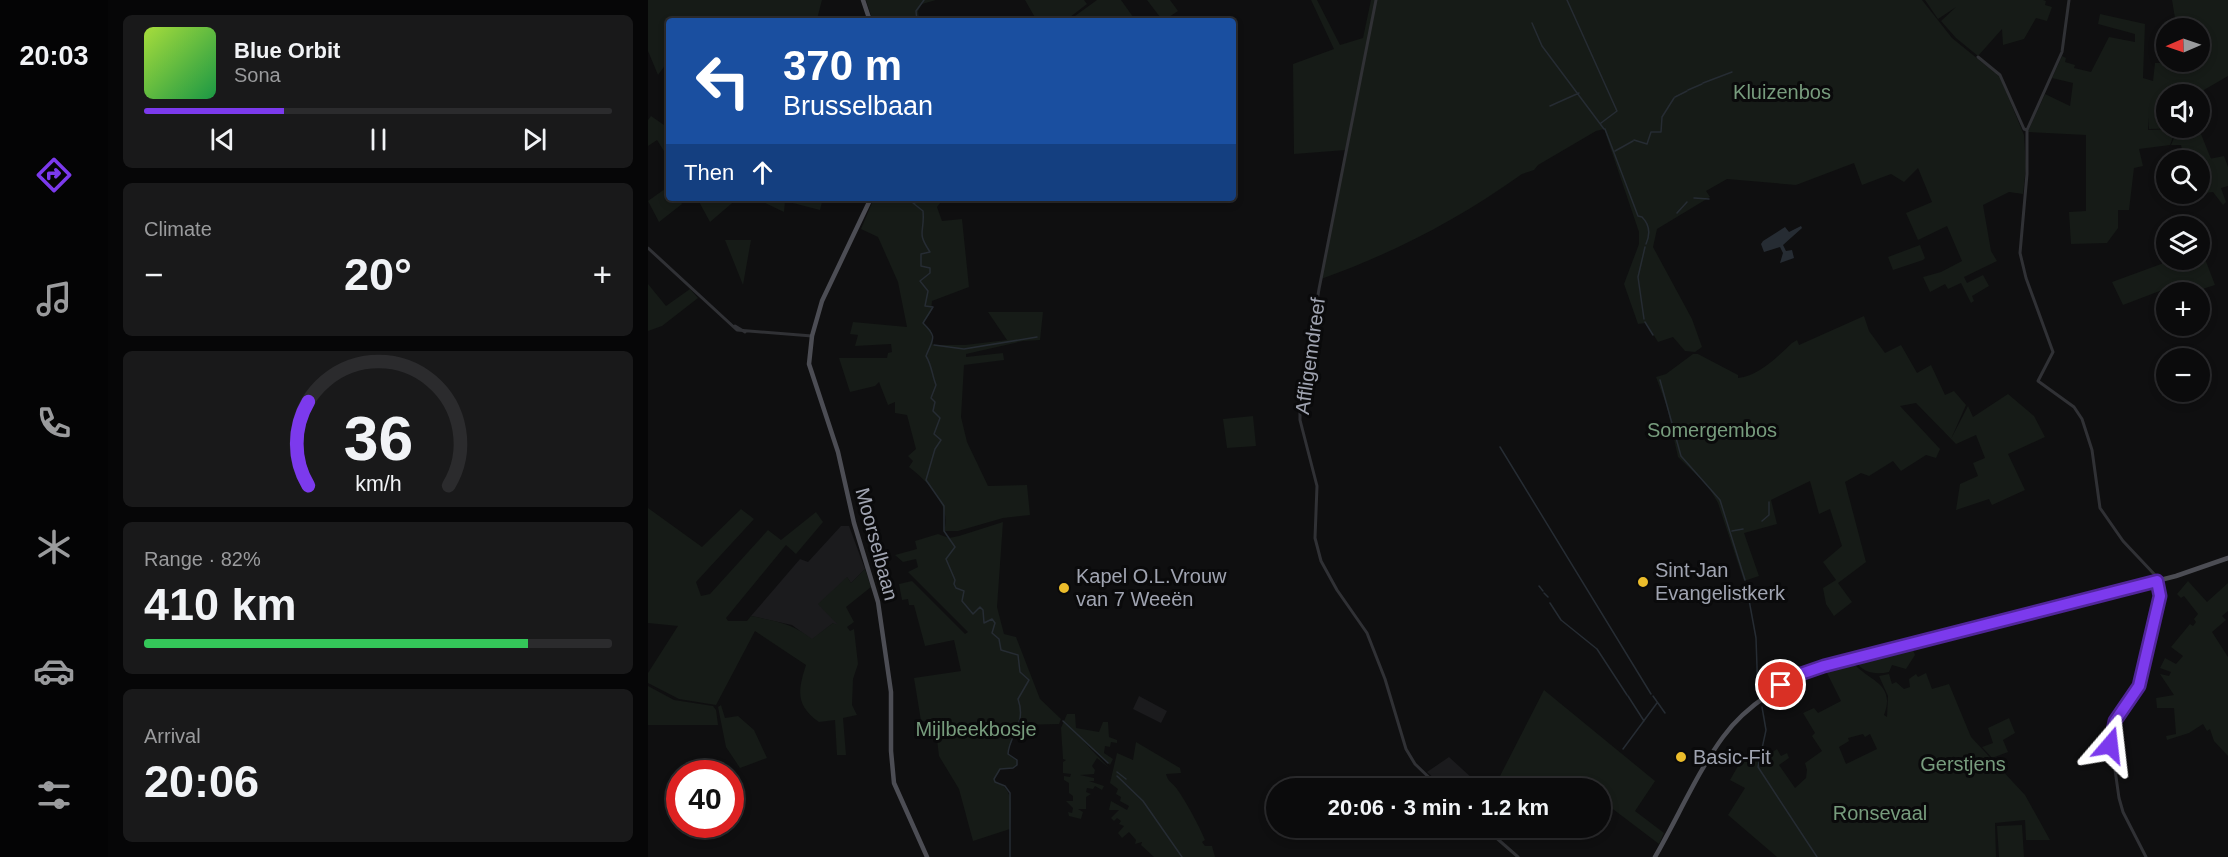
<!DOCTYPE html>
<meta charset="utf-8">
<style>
:root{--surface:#0b0b0c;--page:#19191a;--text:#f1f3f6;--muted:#9a9b9d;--line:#2b2b2d;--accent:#7c3aed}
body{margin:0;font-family:Arial,sans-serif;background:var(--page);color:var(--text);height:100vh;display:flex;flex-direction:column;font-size:22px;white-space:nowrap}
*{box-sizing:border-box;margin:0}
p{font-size:20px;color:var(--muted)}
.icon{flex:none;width:33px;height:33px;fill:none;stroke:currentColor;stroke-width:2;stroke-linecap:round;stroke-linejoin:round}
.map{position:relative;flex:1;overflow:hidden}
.drawer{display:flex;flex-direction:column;gap:15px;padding:15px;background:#060607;width:540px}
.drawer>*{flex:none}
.hud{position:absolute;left:18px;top:18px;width:570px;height:183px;border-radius:6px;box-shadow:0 3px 9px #0003,0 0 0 2px var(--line);background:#1a4fa0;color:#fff;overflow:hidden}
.needle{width:39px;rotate:268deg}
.tools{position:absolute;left:1508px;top:18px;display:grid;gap:12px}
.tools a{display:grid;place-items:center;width:54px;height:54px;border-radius:50%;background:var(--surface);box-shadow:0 3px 9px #0003,0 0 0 2px var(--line);font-size:30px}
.speed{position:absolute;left:18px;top:760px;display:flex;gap:12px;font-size:30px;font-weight:700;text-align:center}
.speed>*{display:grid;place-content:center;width:78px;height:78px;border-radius:50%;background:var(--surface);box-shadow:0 3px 9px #0003,0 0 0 2px var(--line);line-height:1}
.speed .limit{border:9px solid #d22;background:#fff;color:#111}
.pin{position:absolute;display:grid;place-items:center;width:51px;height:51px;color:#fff;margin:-26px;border:3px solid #fff;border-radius:50%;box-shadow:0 2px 6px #0007}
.me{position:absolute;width:66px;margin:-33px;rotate:17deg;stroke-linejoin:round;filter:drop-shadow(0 0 4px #0008)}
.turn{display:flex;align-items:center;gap:21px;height:126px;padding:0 18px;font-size:27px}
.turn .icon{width:78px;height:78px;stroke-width:2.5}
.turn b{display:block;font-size:42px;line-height:51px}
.then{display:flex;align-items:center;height:57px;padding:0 18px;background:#0003;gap:12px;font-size:22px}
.big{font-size:45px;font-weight:700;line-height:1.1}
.drawer .widget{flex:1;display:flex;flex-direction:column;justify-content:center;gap:9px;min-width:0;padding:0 21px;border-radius:9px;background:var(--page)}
.drawer .dial{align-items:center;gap:0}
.dial svg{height:156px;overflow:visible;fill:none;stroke:var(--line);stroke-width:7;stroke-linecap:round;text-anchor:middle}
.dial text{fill:var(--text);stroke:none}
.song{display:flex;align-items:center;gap:18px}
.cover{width:72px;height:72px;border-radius:9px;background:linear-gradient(135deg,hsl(80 70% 55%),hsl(140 70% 35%))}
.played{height:6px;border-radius:3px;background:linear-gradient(90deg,var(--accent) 30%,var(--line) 30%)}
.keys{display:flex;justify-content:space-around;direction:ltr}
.heat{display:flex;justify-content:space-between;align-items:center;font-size:33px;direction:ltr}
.charge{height:9px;border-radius:4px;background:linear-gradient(90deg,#34c759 82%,var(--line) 0)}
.trip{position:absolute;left:618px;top:778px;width:345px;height:60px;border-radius:30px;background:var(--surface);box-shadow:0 3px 9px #0003,0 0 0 2px var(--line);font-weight:700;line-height:60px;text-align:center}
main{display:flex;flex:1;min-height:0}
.tab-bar{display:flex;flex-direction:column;width:108px;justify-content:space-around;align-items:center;background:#040405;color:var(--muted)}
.tab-bar .icon{width:42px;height:42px}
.tab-bar .selected{color:var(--accent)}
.tab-bar b{font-size:27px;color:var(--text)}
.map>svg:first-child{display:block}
</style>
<main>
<nav class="tab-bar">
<b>20:03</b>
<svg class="icon selected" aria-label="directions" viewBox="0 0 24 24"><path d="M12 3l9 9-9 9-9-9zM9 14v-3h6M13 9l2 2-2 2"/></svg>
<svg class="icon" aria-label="music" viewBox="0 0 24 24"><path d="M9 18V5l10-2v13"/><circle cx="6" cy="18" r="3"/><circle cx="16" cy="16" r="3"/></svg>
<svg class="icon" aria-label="phone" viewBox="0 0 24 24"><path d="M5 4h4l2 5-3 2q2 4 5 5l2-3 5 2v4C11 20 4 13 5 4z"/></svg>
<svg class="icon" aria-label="climate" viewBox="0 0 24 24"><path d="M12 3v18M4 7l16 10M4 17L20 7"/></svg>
<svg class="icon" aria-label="car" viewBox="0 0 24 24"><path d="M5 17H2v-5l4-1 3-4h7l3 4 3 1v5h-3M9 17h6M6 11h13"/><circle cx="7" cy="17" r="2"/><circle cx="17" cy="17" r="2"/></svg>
<svg class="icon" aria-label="filters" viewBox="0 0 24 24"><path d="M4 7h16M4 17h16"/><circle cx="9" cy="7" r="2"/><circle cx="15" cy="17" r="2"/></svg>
</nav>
<section class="drawer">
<div class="widget">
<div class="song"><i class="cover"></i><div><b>Blue Orbit</b><p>Sona</p></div></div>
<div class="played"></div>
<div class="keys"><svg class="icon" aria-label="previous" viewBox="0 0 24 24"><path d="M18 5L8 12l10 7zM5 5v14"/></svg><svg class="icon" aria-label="pause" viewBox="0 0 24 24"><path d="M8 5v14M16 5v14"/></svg><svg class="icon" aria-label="next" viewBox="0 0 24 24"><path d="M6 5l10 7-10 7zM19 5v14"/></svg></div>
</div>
<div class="widget"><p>Climate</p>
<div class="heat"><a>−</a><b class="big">20°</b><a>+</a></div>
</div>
<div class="widget dial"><svg viewBox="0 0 100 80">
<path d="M14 69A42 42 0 1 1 86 69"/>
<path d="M14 69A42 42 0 0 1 14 26" stroke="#7c3aed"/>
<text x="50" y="56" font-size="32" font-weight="700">36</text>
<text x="50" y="72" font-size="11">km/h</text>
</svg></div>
<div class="widget"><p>Range · 82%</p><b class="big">410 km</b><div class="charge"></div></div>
<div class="widget"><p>Arrival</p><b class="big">20:06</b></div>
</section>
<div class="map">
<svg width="1580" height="857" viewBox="0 0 1580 857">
<rect width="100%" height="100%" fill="#0f0f10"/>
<path fill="#1b1b1d" d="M193 526H201L217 569 203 583 199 577 190 625 188 626 185 623 164 640 144 625 103 616 152 559 160 562Z
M491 696 519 711 513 723 485 709Z
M801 757 825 779 818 789H798L779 772Z"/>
<path fill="#161b17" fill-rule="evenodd" d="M0 0H174L169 19 177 21H21V68L18 64 10 75 0 51Z
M218 0H288L274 4 270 11 271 17H284L285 21H225Z
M377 0H436L439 4 417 21H389Z
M449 0H473L488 21H420Z
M499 0H522L530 11 515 21Z
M663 0H669L692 45 715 38 723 0H1274L1304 38 1352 77 1376 135 1378 167 1375 194 1361 192 1335 205 1343 251 1349 261 1316 277 1319 283 1335 275 1341 286 1324 296 1326 301 1323 303 1313 283 1300 289 1297 284 1282 292 1275 277 1293 272 1314 261 1299 226 1270 240 1258 213 1284 202 1270 168 1256 182 1243 174 1214 185 1206 163 1148 185 1079 179 1058 191 1062 197 1009 229 1005 247 1044 319 1054 347 1047 352 1037 351 1025 337 1010 342 998 323 990 324 976 284 991 244V232L956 129 948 131 890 165 886 170 874 174C809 220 748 252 673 279L698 150 646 154 645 64 686 49Z
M1277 0H1395L1398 1 1397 5 1404 7 1399 21 1388 18 1376 39 1355 45 1354 29 1330 56 1308 38 1293 21 1308 7 1290 19Z
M1524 0H1580V76L1549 94H1518V128H1545L1501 129V118L1500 130 1528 129 1522 145 1491 149 1495 166 1486 168 1481 210H1470V228L1459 243 1423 244 1421 212 1438 211V135L1380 132 1381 129 1397 94 1422 106 1425 83 1404 78 1414 56 1418 58 1417 62 1427 65 1426 68 1443 72 1461 37 1487 42V34L1450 24 1452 14 1497 24 1495 78 1505 81 1507 63 1551 62V28H1518V39L1516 22 1527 18Z
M3 116 16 125 21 117V159L9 140 0 146V120Z
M1530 129H1551L1563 159 1536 160 1533 145H1523Z
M1576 156 1580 167V186L1573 188 1578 202 1575 205 1565 192 1539 195 1551 194V171L1554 173 1551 161Z
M21 186V198H30L34 204 11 222 0 201Z
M49 198H90L62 222Z
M107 198H175L172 210 137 201 136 212Z
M226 198H296L289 207 294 221 314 219 321 287 284 301 283 312 275 323 283 330 285 345H317L359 340 340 312H395L392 340 375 341 318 354V357L355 353 356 360 316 365 313 417 319 442 340 486 379 485 382 515 355 518 310 531H296C304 505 279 481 261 467L265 461 260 456 268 449 259 415 247 413V402L240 405 231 382 227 386 202 392 191 358H239L240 353 244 352 243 344 207 346 210 335 202 334 205 322 259 327 250 282 230 237 213 229Z
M77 240H103L95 285Z
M1551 243 1567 285 1545 292H1533L1530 284 1475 305 1464 282 1524 260H1551Z
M1272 245 1277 258 1275 260 1245 270 1240 257Z
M0 284 18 306 42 289 50 298 14 326 0 331Z
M1216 316 1221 331 1237 353 1253 345 1269 373 1283 365 1297 395 1306 391 1318 405 1303 439 1320 406 1325 417 1360 394 1386 416 1397 437 1360 454 1377 490 1344 505 1341 499 1308 510 1312 484 1330 476 1325 463 1337 458 1328 435 1308 444 1268 403 1252 406 1292 449 1288 458 1278 455 1253 471 1245 461 1221 476 1213 473 1197 482 1218 562 1190 583 1204 602 1186 616 1178 604 1175 588 1188 580 1175 562 1194 546 1182 509 1171 514 1162 481 1123 500 1129 524 1096 533 1111 576 1096 581 1070 503 1060 486 1030 457 1019 407 1008 377 1018 374 1045 354H1050L1090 375V378C1111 376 1129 357 1144 343L1149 340 1151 345Z
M605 416 608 446 579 448 575 419Z
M0 508 54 547 93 509 106 519 48 582 53 596 62 594 120 530 133 540 168 512 175 522 148 554 138 545 78 618 80 621H99L103 616C127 621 144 623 164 639L185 623 190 625 170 604 199 577 203 583 217 569 223 587 198 607 206 622 199 627 202 631 206 629 210 664 205 679 204 705 209 715 195 718 198 755H189L187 720 171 722C147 705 150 690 158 665L107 631 68 705 31 699 0 683V673L30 626 0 623Z
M355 522 349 607 356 634 368 637 392 699 413 719 411 724 371 725 360 750V754L369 760V765L365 768 352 769 346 779 348 782C368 789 362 811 362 829L325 841 311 789 291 756 287 723 273 721 266 678 313 671 306 640 277 646 266 605H261L260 599 254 600 251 584 264 581 317 634 320 632 260 572 270 567 268 559 255 562 247 555 269 549 267 541 290 534 301 538 311 536Z
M1540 581 1559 602 1580 583V611L1574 616 1578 620 1564 632 1580 657V756L1566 741 1562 729 1559 731 1555 724 1541 733 1519 740 1518 736 1528 734 1526 708H1509L1508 698 1526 695 1512 674 1521 676 1523 672 1512 668 1517 658 1528 664 1535 656 1523 647 1542 624 1545 626 1548 622 1546 619 1550 614 1536 596 1533 598 1529 594Z
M1264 647 1267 655 1258 669 1244 665 1241 672C1227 675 1216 673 1208 662Z
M1205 662C1217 680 1249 682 1236 715L1239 717 1240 696 1231 676 1241 674 1244 684 1248 682 1256 689 1262 687 1261 679 1268 674 1270 677 1278 673 1284 689 1301 684 1323 737 1377 795 1402 840H1378L1377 820 1347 823 1348 857H1129L1080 815 1097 788 1082 780 1094 759 1097 761 1107 748 1116 758 1129 749 1133 756 1139 753 1141 758 1131 765 1147 788 1158 778 1159 770 1157 763 1174 751 1164 736 1167 733 1155 713 1166 708 1170 713 1193 701 1177 669ZM1215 734 1217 737 1222 734 1229 749 1198 764 1191 747 1201 741 1200 738Z
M0 686 26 700 65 706 68 710 70 725H0Z
M896 690 1007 781 987 811 1016 833 1011 844 953 800 952 789H867L852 776Z
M73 705 77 718 90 716 106 730 119 758 92 768 78 747 70 707Z
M419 714H427L428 728 451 732 455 722H460L461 737 469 740V743L463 742 462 747 457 746 456 753 465 759 462 765 436 742 461 768 449 758 444 766 447 770 446 774 432 775 446 778V781H441L456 786 454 790 447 786 445 789 439 788 438 792 443 794 438 797V809H430L435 812 433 819 421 816 420 812 424 813 425 808 418 801H425V796L421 793V783L416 780V776L422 777 423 774 415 773V762L418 760 415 759 413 728Z
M1361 718 1367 733 1355 740 1360 752 1344 758 1334 747 1345 743 1340 728Z
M488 742 532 768 533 773 518 774C520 782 525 783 529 789 537 800 552 827 557 840L554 842 557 846H564L567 857H506L493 845 494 842 487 844 488 840 481 832 474 838 470 833 476 826 471 824 473 821 469 818 466 821 463 818 471 810H461L463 801 479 810 481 806 472 801 473 797 468 794 470 789 462 783 469 753 485 760Z
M1374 825 1376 857H1351L1349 826Z"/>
<path fill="#262c33" d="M1153 226 1154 228 1135 245 1138 251 1144 250 1146 258 1132 263 1135 253 1132 247 1116 252 1113 244 1115 241 1137 227 1141 232Z"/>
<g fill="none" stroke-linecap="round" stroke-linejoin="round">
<path stroke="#262c33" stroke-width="1.5" d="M919 0 969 111 953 123
M269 21 268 11 276 0
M884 23 894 46 956 129
M1055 83 1084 72
M1040 90 1054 84
M1027 97 1039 91
M902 106 931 93
M957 129 990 216 994 217C1002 225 1002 235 998 244
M986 140 999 144 1003 132H1013L1014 117 1026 98
M967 151 985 141
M276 198V201L265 203 275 211C277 234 268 231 282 252L273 254V266L282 268V273L272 281 280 291 277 306 285 307 275 323C290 338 285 338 278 356 284 366 284 375 288 385L283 398 287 402 285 411 292 418 286 434 293 440 287 449 278 480 296 506V531L307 547 298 559 307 580 306 584 308 588 316 591 314 601 325 614 332 607 335 610 336 623 344 619 347 623 344 633 351 639 353 650 370 655 372 672 381 680 370 699C379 724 361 735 360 754L369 760V765L365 768 352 769 346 779 347 782 357 786 362 793V857
M1046 198 1061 199
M1029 213 1039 202
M996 319 990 277 997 247
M997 322 1005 335
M286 345 316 349 389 337
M1012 380 1033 456 1072 500 1097 580
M852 447 1003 694
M1114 521 1121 515V502
M1084 531 1095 529
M891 586 895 591
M1099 589 1108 638 1110 696
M896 593 900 597
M902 603 913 620 949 649 979 695
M980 696 996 721
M1005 696 1017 713
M1114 707 1118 730 1110 767 1169 857
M415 721 460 763
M975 749 1009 703
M469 772 478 779
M469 776 495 801 534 857"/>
<path stroke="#303135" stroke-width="3" d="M728 0 671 289 652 402V420L669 486 667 538 673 561 689 590 719 633 737 679 758 749 767 764 793 789
M1421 0 1414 52 1379 130V174L1372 253 1378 278 1405 352 1390 381 1426 407 1434 419 1444 450 1452 508 1475 541 1507 575 1511 587 1510 608 1491 686 1461 727 1471 798 1475 812 1498 857
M1330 57 1352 75 1376 129 1379 130
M0 248 89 330 164 336
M87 326 97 332
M837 828 870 857"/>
<path stroke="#4c4d54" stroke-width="4.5" d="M215 0 222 21
M223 198 174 301 164 336 161 364 190 452 206 523 230 602 243 692V751L246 783 279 857
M1007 857C1029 819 1050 771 1075 737 1098 705 1140 679 1176 666L1528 576 1580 558"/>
</g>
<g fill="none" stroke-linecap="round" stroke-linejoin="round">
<g stroke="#51269a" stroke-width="15">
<path id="route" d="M1133 685 1147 676 1176 666 1509 581 1512 596 1491 686 1467 721 1462 745"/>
</g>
<use href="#route" stroke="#7c3aed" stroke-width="10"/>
</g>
<g fill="#ecbd2b" stroke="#0a0a0b" stroke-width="2">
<circle cx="995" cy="582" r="6"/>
<circle cx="416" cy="588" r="6"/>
<circle cx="1033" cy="757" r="6"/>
</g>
<g text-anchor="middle" stroke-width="6" stroke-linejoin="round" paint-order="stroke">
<g font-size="20" fill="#779c7d" stroke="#0a0a0b">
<text x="1134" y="99">Kluizenbos</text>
<text x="1064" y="437">Somergembos</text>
<text x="328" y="736">Mijlbeekbosje</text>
<text x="1315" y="771">Gerstjens</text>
<text x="1232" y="820">Ronsevaal</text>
</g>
<g font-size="20" fill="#a0a4b1" stroke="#0a0a0b">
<text transform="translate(662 356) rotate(-82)" y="7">Affligemdreef</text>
<text transform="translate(229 544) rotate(75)" y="7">Moorselbaan</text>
</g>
<g font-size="20" fill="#a0a4b1" stroke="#0a0a0b" text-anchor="start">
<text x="1007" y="577">Sint-Jan<tspan x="1007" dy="23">Evangelistkerk</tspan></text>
<text x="428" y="583">Kapel O.L.Vrouw<tspan x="428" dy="23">van 7 Weeën</tspan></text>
<text x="1045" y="764">Basic-Fit</text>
</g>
</g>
</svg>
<div class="tools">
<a><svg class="needle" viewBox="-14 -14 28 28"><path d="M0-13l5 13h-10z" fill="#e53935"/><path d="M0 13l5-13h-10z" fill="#9a9b9d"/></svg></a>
<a><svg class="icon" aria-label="sound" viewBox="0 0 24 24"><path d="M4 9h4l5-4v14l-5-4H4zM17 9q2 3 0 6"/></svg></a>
<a><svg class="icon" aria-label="search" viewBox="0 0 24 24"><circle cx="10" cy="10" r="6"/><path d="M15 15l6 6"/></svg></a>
<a><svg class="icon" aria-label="layers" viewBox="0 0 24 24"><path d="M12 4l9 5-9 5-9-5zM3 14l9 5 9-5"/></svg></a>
<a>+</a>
<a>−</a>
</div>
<div class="speed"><div class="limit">40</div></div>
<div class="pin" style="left:1133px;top:685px;background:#d93025"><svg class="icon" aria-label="arrive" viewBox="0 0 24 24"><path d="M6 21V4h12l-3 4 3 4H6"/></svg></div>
<svg class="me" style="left:1462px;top:745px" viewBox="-20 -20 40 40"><path d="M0-17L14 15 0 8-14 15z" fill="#7c3aed" stroke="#fff" stroke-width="4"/></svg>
<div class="trip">20:06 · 3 min · 1.2 km</div>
<div class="hud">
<div class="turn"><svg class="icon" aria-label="left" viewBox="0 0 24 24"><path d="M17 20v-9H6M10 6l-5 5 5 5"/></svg><div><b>370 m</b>Brusselbaan</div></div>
<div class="then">Then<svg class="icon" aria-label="ahead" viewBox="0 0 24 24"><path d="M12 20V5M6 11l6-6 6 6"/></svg></div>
</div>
</div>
</main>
